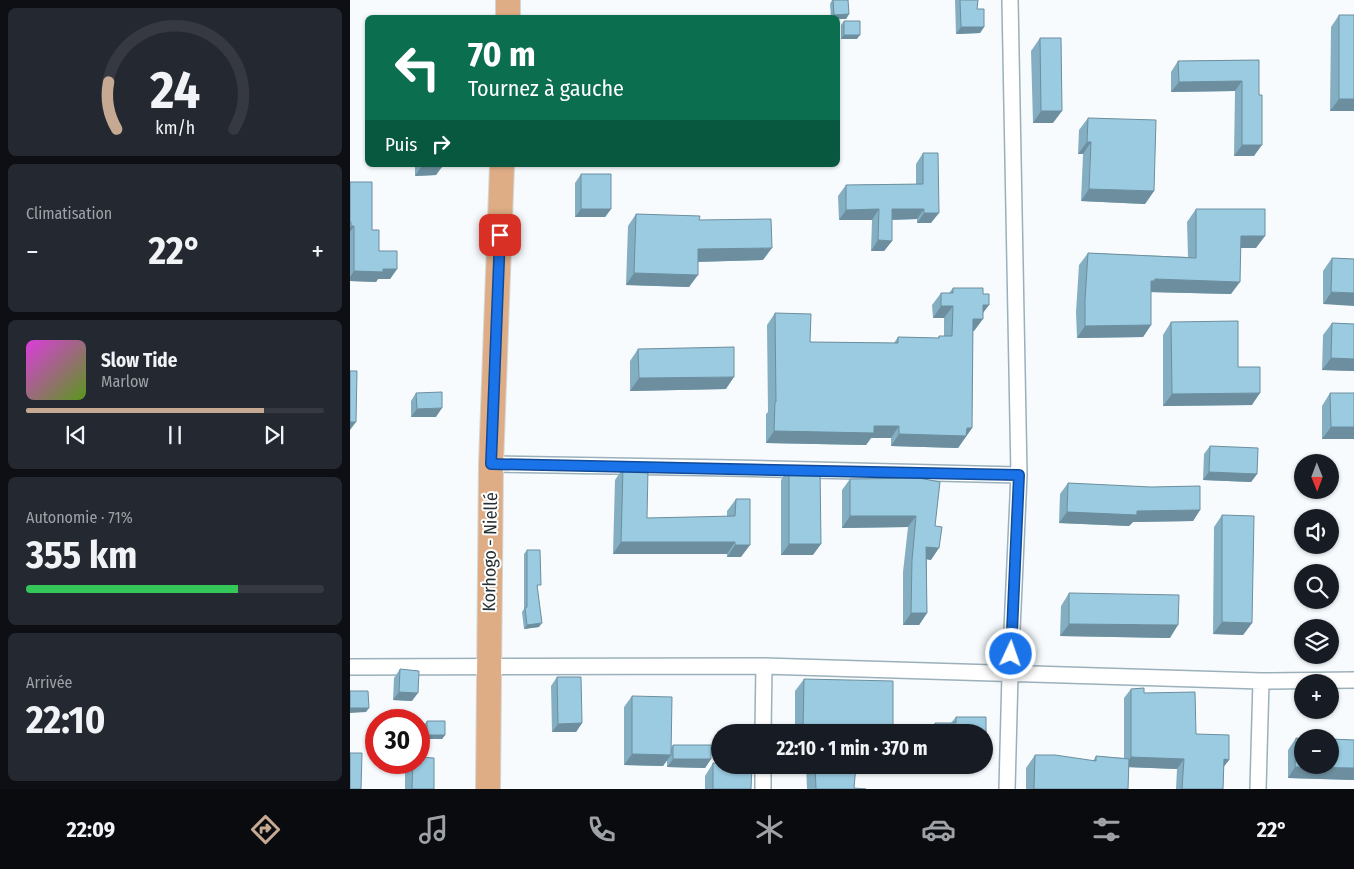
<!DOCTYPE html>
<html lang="fr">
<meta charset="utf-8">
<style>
:root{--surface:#171b24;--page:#242831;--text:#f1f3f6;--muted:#9ea1a6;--line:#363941;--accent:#c5a993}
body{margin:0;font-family:"Fira Sans Condensed",sans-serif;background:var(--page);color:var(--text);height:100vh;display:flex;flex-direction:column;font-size:19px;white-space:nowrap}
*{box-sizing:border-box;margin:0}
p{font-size:16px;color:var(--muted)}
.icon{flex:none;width:28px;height:28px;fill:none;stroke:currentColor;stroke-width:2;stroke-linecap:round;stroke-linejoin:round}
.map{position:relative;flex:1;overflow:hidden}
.side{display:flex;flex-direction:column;gap:8px;padding:8px;background:#0d0f14;width:350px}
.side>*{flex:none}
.guide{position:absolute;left:15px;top:15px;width:475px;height:152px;border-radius:8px;box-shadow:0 1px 4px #0004;background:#0b6e4f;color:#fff;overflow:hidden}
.needle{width:32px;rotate:179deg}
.buttons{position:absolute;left:944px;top:454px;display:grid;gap:10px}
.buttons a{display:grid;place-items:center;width:45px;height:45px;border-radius:50%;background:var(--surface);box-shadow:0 1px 4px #0004;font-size:25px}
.speed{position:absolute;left:15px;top:709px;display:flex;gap:10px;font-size:25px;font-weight:700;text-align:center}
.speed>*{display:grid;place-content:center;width:65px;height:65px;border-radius:50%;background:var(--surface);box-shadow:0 1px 4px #0004;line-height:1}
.speed .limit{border:8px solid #d22;background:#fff;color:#111}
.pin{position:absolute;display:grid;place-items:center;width:42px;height:42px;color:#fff;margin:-21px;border-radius:10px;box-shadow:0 2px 8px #0006}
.me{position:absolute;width:55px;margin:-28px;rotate:3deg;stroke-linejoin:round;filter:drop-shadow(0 0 4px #0008)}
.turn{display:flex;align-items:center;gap:18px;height:105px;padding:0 20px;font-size:22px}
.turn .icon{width:65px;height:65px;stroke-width:2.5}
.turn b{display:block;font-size:35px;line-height:42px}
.then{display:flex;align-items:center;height:48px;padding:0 20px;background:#0003;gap:10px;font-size:19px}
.big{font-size:38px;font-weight:700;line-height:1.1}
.side .tile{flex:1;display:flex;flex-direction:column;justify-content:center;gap:8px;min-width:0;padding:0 18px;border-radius:8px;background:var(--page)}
.side .dial{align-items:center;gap:0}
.dial svg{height:130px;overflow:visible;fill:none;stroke:var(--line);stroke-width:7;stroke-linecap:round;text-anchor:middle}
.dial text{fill:var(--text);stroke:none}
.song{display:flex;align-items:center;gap:15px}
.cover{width:60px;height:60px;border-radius:8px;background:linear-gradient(135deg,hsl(300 70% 55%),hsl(90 70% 35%))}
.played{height:5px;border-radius:2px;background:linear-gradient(90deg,var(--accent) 80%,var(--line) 80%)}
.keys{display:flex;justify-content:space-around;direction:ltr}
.heat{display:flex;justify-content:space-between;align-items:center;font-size:28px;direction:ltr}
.charge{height:8px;border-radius:4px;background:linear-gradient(90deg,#34c759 71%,var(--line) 0)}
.trip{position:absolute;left:361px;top:724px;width:282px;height:50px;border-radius:25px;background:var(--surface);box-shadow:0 1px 4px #0004;font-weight:700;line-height:50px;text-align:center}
.tabs{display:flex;height:80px;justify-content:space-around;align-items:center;background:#090b0e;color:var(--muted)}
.tabs .icon{width:35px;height:35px}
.tabs .on{color:var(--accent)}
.tabs b{font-size:22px;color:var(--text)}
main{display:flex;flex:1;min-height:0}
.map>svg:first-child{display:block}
</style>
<main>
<section class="side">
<div class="tile dial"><svg viewBox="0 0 100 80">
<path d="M14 69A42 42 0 1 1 86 69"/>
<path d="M14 69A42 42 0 0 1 9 40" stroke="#c5a993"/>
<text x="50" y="56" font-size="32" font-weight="700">24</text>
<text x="50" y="72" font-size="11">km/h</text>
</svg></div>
<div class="tile"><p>Climatisation</p>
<div class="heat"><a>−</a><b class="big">22°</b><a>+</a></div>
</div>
<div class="tile">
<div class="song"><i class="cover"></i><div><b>Slow Tide</b><p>Marlow</p></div></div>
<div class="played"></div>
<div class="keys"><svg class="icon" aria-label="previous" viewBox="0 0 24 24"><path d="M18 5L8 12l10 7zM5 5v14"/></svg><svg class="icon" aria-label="pause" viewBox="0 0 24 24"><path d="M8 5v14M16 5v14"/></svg><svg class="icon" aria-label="next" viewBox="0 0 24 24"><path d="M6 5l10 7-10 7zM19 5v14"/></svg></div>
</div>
<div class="tile"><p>Autonomie · 71%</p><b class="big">355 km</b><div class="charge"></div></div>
<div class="tile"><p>Arrivée</p><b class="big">22:10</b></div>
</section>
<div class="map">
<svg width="1004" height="789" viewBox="0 0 1004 789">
<rect width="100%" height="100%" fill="#f7fbfd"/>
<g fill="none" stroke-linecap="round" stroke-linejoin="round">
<g stroke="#9bb0ba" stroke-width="18">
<path id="street" d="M141 464 381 468 669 475
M0 667 414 666 911 681 1004 680
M413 732 414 666
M413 789V765
M657 789 660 674 669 475 660 0
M908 789 911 681"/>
</g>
<g stroke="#d4d6d6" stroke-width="26">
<path id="primary" d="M158 18V0
M138 789 141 464 152 165"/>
</g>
<use href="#street" stroke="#fff" stroke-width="15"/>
<use href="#primary" stroke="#dfad85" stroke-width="24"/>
</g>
<path fill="#84afc2" d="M482 0H498L499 14 496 19H488V18H481L480 4Z
M605 0H628L627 9 634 27 630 33 606 34Z
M989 15 1004 111H980L981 27Z
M494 21 507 39H491V25Z
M690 38 703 123H683L681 51Z
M909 60 904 156H884L885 91 821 92V72L828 61Z
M738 118 804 191 795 204 731 201 733 154H728L729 130Z
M573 153 581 223H567V219L542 220V241L534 251H521L522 220H489L488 196 496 185 566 184V164Z
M65 165H92L86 175 65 176Z
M231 174 261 209 255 217H225V183Z
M0 182 22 230 29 251 47 269 40 279H28L26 282 0 281Z
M846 209 906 248H891L881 294 801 292V325L793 337 727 338 726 312 729 265 738 253 838 257 837 222Z
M286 214 349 220 413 260 348 262 339 287 276 285 278 226Z
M982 258 1004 259 973 304V271Z
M603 288 633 313 624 331H623L622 428 608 448 541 446V438H521L516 445 416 443V414L418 412 417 325 425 313 460 342 544 343 548 337 588 338 589 336H594V318H583L582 305 591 293H599Z
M821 322 888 367 902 405 813 406V335Z
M982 323 1004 324V371L972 370 973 335Z
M288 349 376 389 280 391V361Z
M66 393 86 417H61V401Z
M980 393H1004V439H972V406Z
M860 446 907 474 901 482 853 480 854 454Z
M273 468 297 518 377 517V511L386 499 391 557H377V554H263L265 480Z
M439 468 463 555H431V480Z
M569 478 581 560 577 559V613L569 625H553V572L558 527 492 528V490L500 479Z
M718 483 850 510 843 521 783 522 779 526 709 523 710 494Z
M872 515 902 623 893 635 863 634 864 527Z
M177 550 188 589 189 627 174 629 172 612 174 609V554Z
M719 593 820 638 710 636 711 606Z
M50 669 62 701 43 700 44 678Z
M207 677 232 723 226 732H202L201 686Z
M454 679 543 727 545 732H445V691Z
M781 689 794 693 879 760 874 766 873 789H826L827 769 779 767 778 789H676V768L685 755 743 761 746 756 774 758V698Z
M282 696 321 748 323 745 361 759 355 768 317 767V760L313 766 274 765V707Z
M606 717 635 732H578L585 723H601Z
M77 721 95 735 92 739H74V725Z
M946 738 1004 740V780L938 778V750Z
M59 762H69L84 789H55V768Z
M363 763 401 789H355V776Z
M456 765H506L504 788 516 789H457Z"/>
<path fill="#6c8e9e" d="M499 14 496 19H488V18H482L484 15Z
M611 27H634L630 33 606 34Z
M494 35H510L507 39H491Z
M892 81 885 91 821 92 829 82Z
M989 99H1004V111H980Z
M691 111H712L703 123H683Z
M737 142H741L733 154H728Z
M892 145H912L904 156H884Z
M71 167H92L86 175 65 176Z
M739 189 804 191 795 204 731 201Z
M231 209H261L255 217H225Z
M529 209 522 220H489L496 210Z
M542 209H574L567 219 535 220Z
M574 213H589L581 223H567Z
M1 226H4L0 232V228Z
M891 236H915L906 248H883Z
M528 240 542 241 534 251H521Z
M422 248 413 260 340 262 348 249Z
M33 269H47L40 279H28L26 282 0 281V277L4 271Z
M284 273 348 275 339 287 276 285Z
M805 279 890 282 881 294 797 292 801 281Z
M981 292 1004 293V306L973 304Z
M633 305H639L630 317Z
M591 306H603L594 318H583Z
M623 319H633L624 331H615Z
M801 325 793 337 727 338 735 326Z
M981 358 1004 359V371L972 370Z
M384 377 376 389 280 391 289 378Z
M910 393 902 405 813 406 822 394Z
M92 408 86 417H61L67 409Z
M0 422H6L0 430Z
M524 426H549L541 438H521L516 445 416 443 424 431Z
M981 427H1004V439H972Z
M617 428H622L608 448 541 446 549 434Z
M859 472 907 474 901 482 853 480Z
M850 510 843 521 783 522 779 526 709 523 717 512Z
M500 516H566L558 527 492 528Z
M271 542H385L377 554H263Z
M439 544H471L463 555H431Z
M385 545H400L391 557H377Z
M576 547 589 548 581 560 568 558Z
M561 613H577L569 625H553Z
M872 622 902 623 893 635 863 634Z
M192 623 189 627 174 629 177 625Z
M719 624 828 625 820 638 710 636Z
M49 692 68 693 62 701 43 700Z
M0 708H19L16 712 0 713Z
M232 723 226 732H202L208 724Z
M77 735H95L92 739H74Z
M282 754 321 755 313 766 274 765Z
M781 757 834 759 827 769 774 767Z
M323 759H361L355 768 317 767Z
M874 759 879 760 872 769Z
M945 767 1004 768V780L938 778Z"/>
<path fill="#9acbe1" stroke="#6c8e9e" d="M483 0H498L499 14 484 15Z
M610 0H628L627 9H634V27H611Z
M989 15H1004V99H989Z
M494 21H510V35H494Z
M690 38H711L712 111H691Z
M909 60V95H912V145H892V81L829 82 828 61Z
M738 118 806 120 804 191 739 189 741 142H737Z
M573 153H588L589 213H574V209H542V241L528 240 529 209 496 210V185L573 184Z
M71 165H92V167H71Z
M231 174H261V209H231Z
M0 182H22V230H29V251H47V269H33V272L4 271V226H1V222H0Z
M846 209H915V236H891L890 282 805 279 804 281H801V325L735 326V300L738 253 846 258Z
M286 214 350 216 349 220 421 219 422 248 348 249V275L284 273Z
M982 258 1004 259V293L981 292Z
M603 288H633V294H639V305H633V319H623L622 428H617L616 436 549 434V426H524V433L424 431 425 402H426L425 313 461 314 460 342 548 343V337L589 338V336H602L603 306H591V293H603Z
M888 321V367H910V393L822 394 821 322Z
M982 323 1004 324V359L981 358Z
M384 347V377L289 378 288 349Z
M0 371H7L6 422H0Z
M92 392V408L67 409 66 393Z
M980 393H1004V427H981Z
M860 446 908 448 907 474 859 472Z
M273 468 298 469 297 518 385 516 386 499H400V545H385V542H271Z
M439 468H470L471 544H439Z
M569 478 590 482 585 526 592 527 589 548 576 547 577 613H561L562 560 566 516H500V479Z
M718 483 801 487 850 486V510L787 511V515L717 512Z
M872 515 904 516 902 623 872 622Z
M177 550H190L191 585H187L192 623 177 625 175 608 177 607Z
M719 593 829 595 828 625 719 624Z
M50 669 69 671 68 693 49 692Z
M207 677H231L232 723 208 724Z
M454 679 543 681V727H545V732H453Z
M794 688V693L845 692 846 734 879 735V760L874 759 873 789H832L834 759 781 757V689Z
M0 691H18L19 708H0Z
M282 696 322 697 321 755 282 754Z
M606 717H636V752H635V732H585V723H606Z
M77 721H95V735H77Z
M946 738 952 739V765H980V739L1004 740V768L945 767Z
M323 745H361V759H323Z
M0 753H12L11 789H0Z
M685 755H705L746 761V756L779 759 778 789H684Z
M69 757 84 758V789H62L63 762H69Z
M363 763H370V765H402L401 789H363Z
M465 765H506L504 788 516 789H466Z"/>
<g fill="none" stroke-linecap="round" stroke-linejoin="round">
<g stroke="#114b97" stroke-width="12">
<path id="route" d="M150 235 141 464 669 475 661 654"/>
</g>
<use href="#route" stroke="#1a73e8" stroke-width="9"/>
</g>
<g text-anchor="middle" stroke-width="4" stroke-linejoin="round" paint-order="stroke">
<g font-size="18" fill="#273034" stroke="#fff">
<text transform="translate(140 552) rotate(-89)" y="6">Korhogo - Niellé</text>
</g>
</g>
</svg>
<div class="buttons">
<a><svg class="needle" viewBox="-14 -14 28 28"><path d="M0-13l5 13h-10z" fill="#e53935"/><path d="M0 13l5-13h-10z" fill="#9ea1a6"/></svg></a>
<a><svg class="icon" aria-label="sound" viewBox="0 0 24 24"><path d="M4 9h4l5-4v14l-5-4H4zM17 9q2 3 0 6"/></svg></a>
<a><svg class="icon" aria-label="search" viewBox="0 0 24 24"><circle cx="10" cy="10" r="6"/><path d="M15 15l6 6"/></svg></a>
<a><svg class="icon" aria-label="layers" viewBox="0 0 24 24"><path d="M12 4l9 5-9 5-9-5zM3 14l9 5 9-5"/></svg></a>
<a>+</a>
<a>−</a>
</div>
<div class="speed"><div class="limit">30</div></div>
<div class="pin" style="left:150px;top:235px;background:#d93025"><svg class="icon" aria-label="arrive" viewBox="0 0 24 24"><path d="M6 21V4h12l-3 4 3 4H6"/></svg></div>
<svg class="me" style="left:661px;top:654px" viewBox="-20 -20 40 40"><circle r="17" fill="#1a73e8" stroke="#fff" stroke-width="3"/><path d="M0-11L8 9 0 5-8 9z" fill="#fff"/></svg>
<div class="trip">22:10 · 1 min · 370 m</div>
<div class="guide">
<div class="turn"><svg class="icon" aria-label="left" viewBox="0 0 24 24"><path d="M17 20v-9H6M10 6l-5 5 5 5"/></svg><div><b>70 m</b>Tournez à gauche</div></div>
<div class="then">Puis<svg class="icon" aria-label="right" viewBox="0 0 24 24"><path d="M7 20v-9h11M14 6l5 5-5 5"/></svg></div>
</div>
</div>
</main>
<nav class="tabs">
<b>22:09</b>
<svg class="icon on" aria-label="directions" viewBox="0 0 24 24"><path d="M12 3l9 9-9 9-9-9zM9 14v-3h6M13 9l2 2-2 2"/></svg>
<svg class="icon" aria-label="music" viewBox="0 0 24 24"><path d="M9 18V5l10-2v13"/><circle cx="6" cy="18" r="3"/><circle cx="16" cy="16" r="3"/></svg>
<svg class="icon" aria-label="phone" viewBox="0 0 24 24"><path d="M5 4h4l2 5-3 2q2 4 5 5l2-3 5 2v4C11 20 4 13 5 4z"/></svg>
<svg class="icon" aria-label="climate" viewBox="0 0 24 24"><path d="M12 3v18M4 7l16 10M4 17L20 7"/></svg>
<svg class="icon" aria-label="car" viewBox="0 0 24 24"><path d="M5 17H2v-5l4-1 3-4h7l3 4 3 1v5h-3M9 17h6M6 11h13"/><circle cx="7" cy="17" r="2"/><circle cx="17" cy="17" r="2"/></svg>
<svg class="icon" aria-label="filters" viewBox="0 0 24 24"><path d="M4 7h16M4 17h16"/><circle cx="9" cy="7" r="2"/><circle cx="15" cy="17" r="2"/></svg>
<b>22°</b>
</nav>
